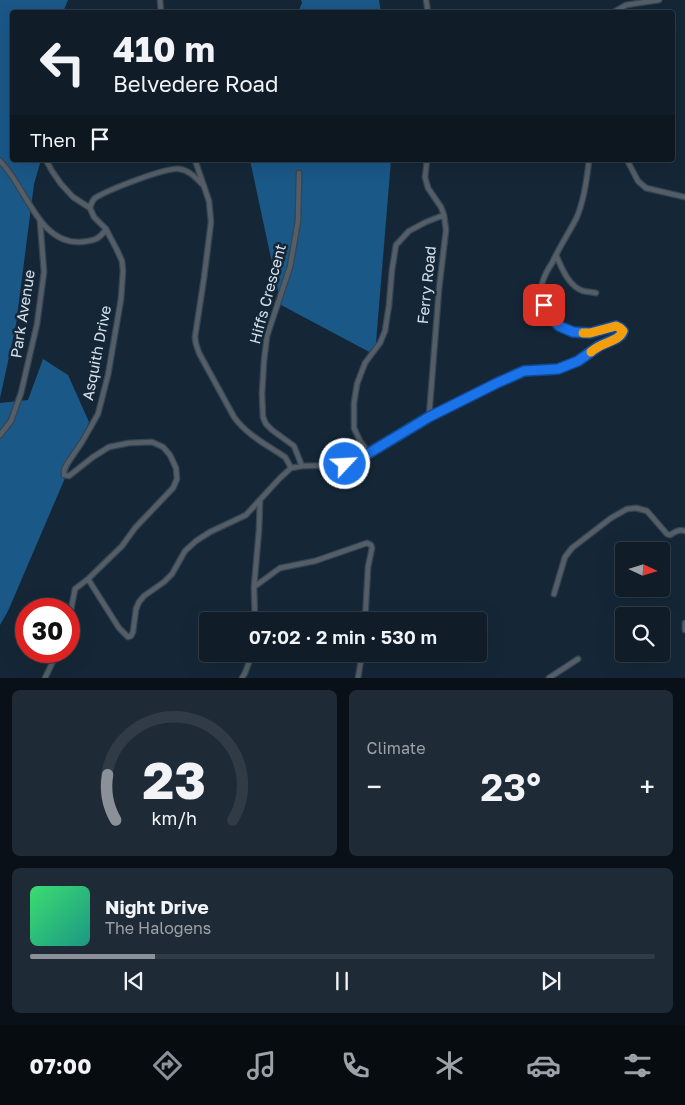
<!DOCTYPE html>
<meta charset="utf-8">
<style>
:root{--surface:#101d29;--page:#1e2a35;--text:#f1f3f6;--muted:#9ca2a8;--line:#303b46;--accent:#8c9099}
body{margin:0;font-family:"Golos Text",sans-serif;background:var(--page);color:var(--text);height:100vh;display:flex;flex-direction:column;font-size:19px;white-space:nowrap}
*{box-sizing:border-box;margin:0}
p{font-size:16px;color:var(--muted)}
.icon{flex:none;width:28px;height:28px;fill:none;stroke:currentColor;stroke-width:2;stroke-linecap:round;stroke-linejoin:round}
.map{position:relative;height:678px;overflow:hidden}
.details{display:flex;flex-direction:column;gap:12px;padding:12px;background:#091017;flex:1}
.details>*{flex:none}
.banner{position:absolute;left:10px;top:10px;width:665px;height:152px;border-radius:5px;box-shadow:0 5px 20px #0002,0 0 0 1px var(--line);background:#101d29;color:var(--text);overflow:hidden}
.needle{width:32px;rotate:94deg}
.buttons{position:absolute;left:615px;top:542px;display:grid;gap:10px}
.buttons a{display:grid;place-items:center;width:55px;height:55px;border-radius:5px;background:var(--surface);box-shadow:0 5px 20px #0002,0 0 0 1px var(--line);font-size:25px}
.speed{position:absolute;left:15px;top:598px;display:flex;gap:10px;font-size:25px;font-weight:700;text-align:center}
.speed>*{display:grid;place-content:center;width:65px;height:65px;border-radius:50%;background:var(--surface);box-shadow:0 5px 20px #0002,0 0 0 1px var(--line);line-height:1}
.speed .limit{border:8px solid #d22;background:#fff;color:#111}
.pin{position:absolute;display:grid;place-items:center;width:42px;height:42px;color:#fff;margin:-21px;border-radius:10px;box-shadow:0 2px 8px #0006}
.me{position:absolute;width:55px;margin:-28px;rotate:65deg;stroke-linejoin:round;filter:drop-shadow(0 0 4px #0008)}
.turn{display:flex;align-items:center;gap:18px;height:105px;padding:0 20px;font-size:22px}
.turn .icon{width:65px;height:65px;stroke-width:2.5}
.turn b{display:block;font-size:35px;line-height:42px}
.then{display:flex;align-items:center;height:48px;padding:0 20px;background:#0003;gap:10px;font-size:19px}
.big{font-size:38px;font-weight:600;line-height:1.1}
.details .tile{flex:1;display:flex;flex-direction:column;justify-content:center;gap:8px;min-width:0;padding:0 18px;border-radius:8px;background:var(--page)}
.details .dial{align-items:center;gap:0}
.dial svg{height:130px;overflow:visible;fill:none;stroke:var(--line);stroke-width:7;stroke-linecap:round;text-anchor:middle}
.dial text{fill:var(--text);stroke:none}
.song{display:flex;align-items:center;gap:15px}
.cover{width:60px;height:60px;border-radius:8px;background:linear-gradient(135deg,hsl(140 70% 55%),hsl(170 70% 35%))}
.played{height:5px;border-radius:2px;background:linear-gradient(90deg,var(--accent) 20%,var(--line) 20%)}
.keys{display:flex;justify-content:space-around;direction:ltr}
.heat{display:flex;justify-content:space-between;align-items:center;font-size:28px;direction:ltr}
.details .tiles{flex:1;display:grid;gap:12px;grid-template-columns:1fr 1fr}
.tile:last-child{grid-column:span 2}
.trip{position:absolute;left:199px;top:612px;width:288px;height:50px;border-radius:5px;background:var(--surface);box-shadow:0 5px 20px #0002,0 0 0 1px var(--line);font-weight:600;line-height:50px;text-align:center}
.menu{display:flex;height:80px;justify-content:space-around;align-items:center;background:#060c10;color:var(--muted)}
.menu .icon{width:35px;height:35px}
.menu .current{color:var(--accent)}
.menu b{font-size:22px;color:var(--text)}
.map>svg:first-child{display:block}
</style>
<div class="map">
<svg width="685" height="678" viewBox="0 0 685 678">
<rect width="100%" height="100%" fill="#152737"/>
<path fill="#1a5888" d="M0 0H68L63 12H12V160H41L34 184 16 325 0 398Z
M301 0H379L381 12H298L302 3Z
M250 160H391L375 355 281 305Z
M43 359 68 375 89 422 8 611 0 625V403L28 400Z"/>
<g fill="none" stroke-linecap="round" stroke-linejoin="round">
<g stroke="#344554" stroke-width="7">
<path id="minor" d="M160 0 161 12
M426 0 428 12
M614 12 626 5 659 0
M46 160 52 171 61 184 73 197 90 208 94 217 106 229 117 250 122 261 123 271 121 299 108 375 98 414 82 442 67 464 64 470V475L69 476 93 457 109 447 129 443 152 442 163 447 170 455 176 468 177 479 173 488 135 528 122 546 88 579 75 589 69 620
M195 160 209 201 211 222 204 278 195 337 196 344 199 353 234 417C247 435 267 445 285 457L288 462 291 468
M427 160 425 177 428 188 441 207 444 215 446 230 439 289 429 417
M627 160 638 181 646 188 685 197
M0 161C26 186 38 244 80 242 93 241 99 240 106 229
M299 173 298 221 290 267 267 336 264 361 262 394 263 417 266 424 272 430 294 446 302 466
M90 208C91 204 92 201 95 198 108 190 166 167 179 169 189 170 195 177 202 184
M556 255C562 268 568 286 583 291 587 292 592 292 596 293
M0 435 11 421 21 393 37 324 44 272 40 221
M369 453 360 441 354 428V403L357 384 365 363 380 343 385 331 389 305 392 270 396 245 409 231 426 222 444 215
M88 579 119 628 128 637 131 636 133 632 136 609 139 602 144 596 164 582 172 574 185 551 196 541 210 532 246 515 280 478 291 468 302 466 345 465 359 459 429 417 497 383 524 371 558 369 579 361 599 346 617 338 621 335 623 331 620 328 616 326C608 328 599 332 590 333 571 335 555 326 546 309 542 302 540 292 542 284 544 276 548 269 552 263 559 248 568 234 576 219 584 202 587 179 589 160
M254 587 280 568 315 561 367 543 371 545 372 548 368 567 365 621
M554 594 565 557 572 548 611 518 627 509 636 508 647 511 667 534 670 535C675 532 679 529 685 531
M255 621 254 587 259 530 260 501
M685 623V630
M45 678 58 651
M242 678 245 673 252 654
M358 678 362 654
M549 678 578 659"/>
</g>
<use href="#minor" stroke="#555e66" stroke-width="4.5"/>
</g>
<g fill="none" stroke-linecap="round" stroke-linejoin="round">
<g stroke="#114b97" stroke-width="12">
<path id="route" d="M345 464 359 459 429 417 497 383 524 371 558 369 578 361 599 346 617 338 621 335 623 331 620 328 616 326 590 333 573 332 559 326 550 316 544 305"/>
</g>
<use href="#route" stroke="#1a73e8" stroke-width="9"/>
<path stroke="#f59e0b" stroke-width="9" d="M583 333H590L616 326 620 328 623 331C619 340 610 341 602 345 598 347 594 349 591 352"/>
</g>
<g text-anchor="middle" stroke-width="5" stroke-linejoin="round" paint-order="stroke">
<g font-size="15" fill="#d7e2ed" stroke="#152737">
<text transform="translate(427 285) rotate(-84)" y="5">Ferry Road</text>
<text transform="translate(268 294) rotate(-75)" y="5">Hiffs Crescent</text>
<text transform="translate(23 314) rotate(-81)" y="5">Park Avenue</text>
<text transform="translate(97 353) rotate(-79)" y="5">Asquith Drive</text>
</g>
</g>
</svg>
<div class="buttons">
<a><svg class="needle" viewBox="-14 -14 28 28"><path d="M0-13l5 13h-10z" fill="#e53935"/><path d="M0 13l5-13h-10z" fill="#9ca2a8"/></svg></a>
<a><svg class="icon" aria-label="search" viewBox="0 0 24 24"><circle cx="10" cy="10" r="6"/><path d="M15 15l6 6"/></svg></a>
</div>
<div class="speed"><div class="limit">30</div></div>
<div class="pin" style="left:544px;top:305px;background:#d93025"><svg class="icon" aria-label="arrive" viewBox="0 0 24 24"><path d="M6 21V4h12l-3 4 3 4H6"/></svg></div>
<svg class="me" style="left:345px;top:464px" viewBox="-20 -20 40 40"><circle r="17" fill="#1a73e8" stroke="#fff" stroke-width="3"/><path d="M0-11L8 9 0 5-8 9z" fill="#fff"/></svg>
<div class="trip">07:02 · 2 min · 530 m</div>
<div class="banner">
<div class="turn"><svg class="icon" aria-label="left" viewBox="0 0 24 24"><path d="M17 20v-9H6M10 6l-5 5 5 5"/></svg><div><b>410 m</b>Belvedere Road</div></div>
<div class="then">Then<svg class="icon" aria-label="arrive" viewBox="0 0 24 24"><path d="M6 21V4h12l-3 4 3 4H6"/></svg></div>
</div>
</div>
<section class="details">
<div class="tiles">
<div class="tile dial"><svg viewBox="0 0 100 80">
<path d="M14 69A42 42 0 1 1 86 69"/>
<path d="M14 69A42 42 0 0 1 9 41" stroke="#8c9099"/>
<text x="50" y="56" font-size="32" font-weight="700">23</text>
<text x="50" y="72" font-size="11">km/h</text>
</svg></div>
<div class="tile"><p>Climate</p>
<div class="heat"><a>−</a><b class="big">23°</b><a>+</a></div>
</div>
<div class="tile">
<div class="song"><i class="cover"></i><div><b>Night Drive</b><p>The Halogens</p></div></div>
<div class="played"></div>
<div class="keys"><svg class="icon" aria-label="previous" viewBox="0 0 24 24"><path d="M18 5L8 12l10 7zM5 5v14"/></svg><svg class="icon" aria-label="pause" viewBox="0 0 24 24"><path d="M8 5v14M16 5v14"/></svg><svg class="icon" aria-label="next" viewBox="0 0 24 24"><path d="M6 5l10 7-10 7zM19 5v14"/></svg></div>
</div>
</div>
</section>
<nav class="menu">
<b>07:00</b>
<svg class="icon current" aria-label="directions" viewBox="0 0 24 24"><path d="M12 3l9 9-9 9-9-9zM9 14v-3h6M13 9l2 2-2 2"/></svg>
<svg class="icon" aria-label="music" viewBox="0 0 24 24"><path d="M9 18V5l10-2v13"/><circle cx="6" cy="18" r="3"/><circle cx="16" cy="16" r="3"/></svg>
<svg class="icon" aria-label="phone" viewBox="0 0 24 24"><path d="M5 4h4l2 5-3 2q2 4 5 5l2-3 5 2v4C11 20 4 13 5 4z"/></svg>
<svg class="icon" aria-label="climate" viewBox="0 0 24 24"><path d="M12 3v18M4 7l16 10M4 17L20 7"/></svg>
<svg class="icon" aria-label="car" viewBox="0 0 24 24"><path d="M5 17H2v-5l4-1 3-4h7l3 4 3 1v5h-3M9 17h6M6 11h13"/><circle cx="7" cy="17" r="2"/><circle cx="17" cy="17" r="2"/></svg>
<svg class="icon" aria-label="filters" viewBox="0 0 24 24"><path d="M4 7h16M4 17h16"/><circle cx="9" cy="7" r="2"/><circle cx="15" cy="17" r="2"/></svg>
</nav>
